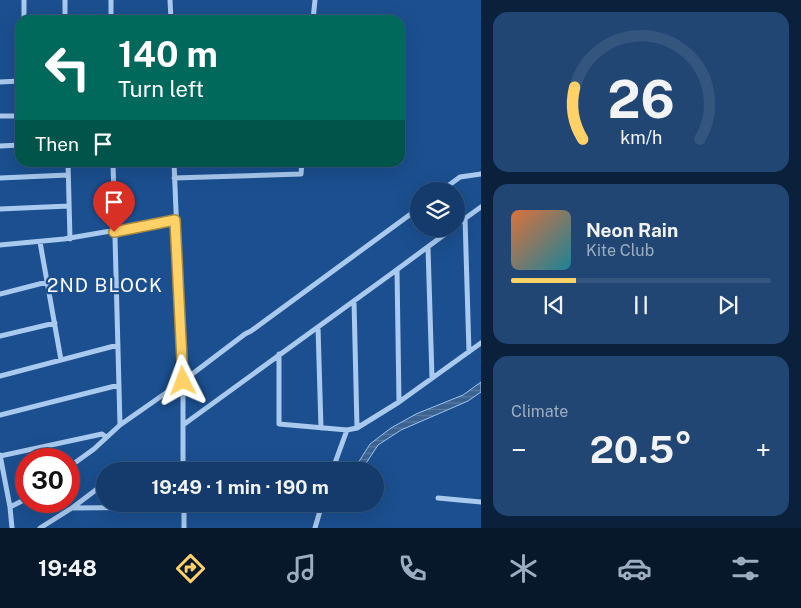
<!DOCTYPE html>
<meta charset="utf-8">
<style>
:root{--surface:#143b6b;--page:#214673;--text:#f1f3f6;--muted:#9dadc1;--line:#33557e;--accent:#ffd166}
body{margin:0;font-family:"Public Sans",sans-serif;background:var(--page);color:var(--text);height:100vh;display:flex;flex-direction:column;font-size:19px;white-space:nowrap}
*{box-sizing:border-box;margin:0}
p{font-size:16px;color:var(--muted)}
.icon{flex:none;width:28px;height:28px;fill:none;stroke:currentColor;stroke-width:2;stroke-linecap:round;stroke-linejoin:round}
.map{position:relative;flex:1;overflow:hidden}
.side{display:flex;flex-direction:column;gap:12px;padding:12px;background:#0b203b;width:320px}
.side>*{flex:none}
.guide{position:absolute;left:15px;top:15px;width:390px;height:152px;border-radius:15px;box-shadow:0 5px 20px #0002,0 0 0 1px var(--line);background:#00695c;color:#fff;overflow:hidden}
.fabs{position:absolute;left:410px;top:182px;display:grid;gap:10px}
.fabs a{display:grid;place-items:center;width:55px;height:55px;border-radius:50%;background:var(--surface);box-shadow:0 5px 20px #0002,0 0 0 1px var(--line);font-size:25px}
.speed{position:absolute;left:15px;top:448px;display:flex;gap:10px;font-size:25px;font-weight:700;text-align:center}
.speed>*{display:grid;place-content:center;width:65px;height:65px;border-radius:50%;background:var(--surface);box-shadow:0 5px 20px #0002,0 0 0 1px var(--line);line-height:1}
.speed .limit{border:8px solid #d22;background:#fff;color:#111}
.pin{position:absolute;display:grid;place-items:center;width:42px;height:42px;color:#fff;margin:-51px -21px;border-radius:50% 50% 50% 0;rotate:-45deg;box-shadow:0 0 5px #0007}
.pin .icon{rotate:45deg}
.me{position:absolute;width:55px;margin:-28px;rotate:357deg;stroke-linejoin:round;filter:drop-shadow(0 0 4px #0008)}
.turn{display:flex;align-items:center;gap:18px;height:105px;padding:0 20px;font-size:22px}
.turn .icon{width:65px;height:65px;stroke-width:2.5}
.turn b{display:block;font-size:35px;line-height:42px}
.then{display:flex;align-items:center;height:48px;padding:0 20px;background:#0003;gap:10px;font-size:19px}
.big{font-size:38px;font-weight:700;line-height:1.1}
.side .tile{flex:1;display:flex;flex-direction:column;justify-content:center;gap:8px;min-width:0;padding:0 18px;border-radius:15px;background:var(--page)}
.side .dial{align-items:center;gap:0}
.dial svg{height:130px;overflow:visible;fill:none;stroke:var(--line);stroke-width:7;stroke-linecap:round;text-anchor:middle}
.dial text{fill:var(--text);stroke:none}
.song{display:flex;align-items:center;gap:15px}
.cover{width:60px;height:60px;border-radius:8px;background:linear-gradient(135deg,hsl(20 70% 55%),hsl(190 70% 35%))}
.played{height:5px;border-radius:2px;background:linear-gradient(90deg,var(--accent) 25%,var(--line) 25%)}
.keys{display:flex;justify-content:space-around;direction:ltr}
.heat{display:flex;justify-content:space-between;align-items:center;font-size:28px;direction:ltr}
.trip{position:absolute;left:96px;top:462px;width:288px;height:50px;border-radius:25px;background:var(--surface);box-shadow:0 5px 20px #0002,0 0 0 1px var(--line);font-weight:700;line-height:50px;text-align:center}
.tabs{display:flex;height:80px;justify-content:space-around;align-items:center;background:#08182b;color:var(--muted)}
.tabs .icon{width:35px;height:35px}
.tabs .on{color:var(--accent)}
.tabs b{font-size:22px;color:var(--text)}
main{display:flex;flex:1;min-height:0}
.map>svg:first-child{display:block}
</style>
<main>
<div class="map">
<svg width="481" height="528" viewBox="0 0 481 528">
<defs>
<pattern id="water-rules" width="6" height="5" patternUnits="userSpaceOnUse" patternTransform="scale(1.25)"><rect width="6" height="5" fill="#3c6290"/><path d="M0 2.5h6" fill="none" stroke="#597aa1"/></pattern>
</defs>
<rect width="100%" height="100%" fill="#1b4f8f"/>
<path fill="url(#water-rules)" stroke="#9cc4f0" d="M481 382V392L468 401 401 430 378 445 361 471H353L370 444 391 428 416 414 463 395Z"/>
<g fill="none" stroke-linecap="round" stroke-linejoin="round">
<path stroke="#a9c9ee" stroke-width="5" d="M24 0V20
M65 0V20
M111 0V20
M170 0 171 20
M313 20 315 0
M0 82 20 81
M0 116H20
M0 146 20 145
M68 162 70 239
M113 162 120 425
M174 162 183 381V471
M0 178 68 175
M174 178 301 174 302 162
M441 191 460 177 481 174
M0 209 69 206
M465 218 469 352
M456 225 481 207
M40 242 61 360
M0 245 64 239 175 220
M428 247 432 378
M397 270 399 402
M0 294 47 282
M354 301 357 428
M318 327 321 428
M0 336 55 323
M279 354V424L347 430
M0 376 118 345
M0 415 119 385
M183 425 391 274 452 229
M0 455 10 507 12 528
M0 456 102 434 106 437
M69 467 94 449 120 425 183 381 245 334 251 331 419 208
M332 471 347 430 357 428 399 402 481 343
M438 498 481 502
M184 504V528
M10 507 26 499
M72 508 184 507
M40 528 72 508 105 483
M315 528 322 504"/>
</g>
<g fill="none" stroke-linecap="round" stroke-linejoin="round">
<g stroke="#a68842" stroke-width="12">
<path id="route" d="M114 232 175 220 183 381"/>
</g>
<use href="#route" stroke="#ffd166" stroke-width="9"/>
</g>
<g text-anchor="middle" stroke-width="4.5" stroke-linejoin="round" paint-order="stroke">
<g font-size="19" letter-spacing="1" fill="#fff" stroke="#1b4f8f">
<text x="105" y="292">2ND BLOCK</text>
</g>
</g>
</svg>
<div class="fabs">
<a><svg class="icon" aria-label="layers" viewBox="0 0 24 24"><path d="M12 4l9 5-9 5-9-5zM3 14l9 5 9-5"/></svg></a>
</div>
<div class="speed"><div class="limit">30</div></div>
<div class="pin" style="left:114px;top:232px;background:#d93025"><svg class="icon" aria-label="arrive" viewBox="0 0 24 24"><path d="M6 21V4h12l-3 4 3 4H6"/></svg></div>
<svg class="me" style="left:183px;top:381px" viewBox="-20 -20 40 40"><path d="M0-17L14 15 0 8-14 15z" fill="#ffd166" stroke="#fff" stroke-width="4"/></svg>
<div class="trip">19:49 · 1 min · 190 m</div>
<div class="guide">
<div class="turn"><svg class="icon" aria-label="left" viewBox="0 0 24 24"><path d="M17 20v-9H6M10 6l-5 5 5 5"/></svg><div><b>140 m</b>Turn left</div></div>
<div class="then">Then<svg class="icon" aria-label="arrive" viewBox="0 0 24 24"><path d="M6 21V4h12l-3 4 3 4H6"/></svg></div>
</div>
</div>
<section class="side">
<div class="tile dial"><svg viewBox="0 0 100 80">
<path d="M14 69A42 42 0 1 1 86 69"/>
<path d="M14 69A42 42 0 0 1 9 37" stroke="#ffd166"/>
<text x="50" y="56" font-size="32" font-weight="700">26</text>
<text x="50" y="72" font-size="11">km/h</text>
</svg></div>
<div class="tile">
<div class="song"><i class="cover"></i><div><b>Neon Rain</b><p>Kite Club</p></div></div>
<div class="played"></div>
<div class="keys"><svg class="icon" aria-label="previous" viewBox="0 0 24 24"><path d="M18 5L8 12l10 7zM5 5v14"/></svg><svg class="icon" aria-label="pause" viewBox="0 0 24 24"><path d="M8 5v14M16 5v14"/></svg><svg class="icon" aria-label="next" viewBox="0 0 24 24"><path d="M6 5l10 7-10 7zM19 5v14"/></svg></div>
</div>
<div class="tile"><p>Climate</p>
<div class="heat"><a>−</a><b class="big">20.5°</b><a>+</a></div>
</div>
</section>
</main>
<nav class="tabs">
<b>19:48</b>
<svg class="icon on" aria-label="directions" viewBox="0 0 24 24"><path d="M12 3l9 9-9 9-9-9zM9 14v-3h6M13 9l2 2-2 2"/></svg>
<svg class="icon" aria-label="music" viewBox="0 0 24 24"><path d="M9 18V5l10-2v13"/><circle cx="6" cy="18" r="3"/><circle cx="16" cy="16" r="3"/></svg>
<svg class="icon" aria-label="phone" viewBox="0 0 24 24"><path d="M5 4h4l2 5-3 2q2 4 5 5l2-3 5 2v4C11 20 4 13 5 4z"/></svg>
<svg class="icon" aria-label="climate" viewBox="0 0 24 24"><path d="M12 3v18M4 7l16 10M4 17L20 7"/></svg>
<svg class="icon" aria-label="car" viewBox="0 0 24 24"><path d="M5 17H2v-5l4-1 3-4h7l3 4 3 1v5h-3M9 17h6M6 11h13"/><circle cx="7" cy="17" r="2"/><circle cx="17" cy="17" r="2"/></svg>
<svg class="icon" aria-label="filters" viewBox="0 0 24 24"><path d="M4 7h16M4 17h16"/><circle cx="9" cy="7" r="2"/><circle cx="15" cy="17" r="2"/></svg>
</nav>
